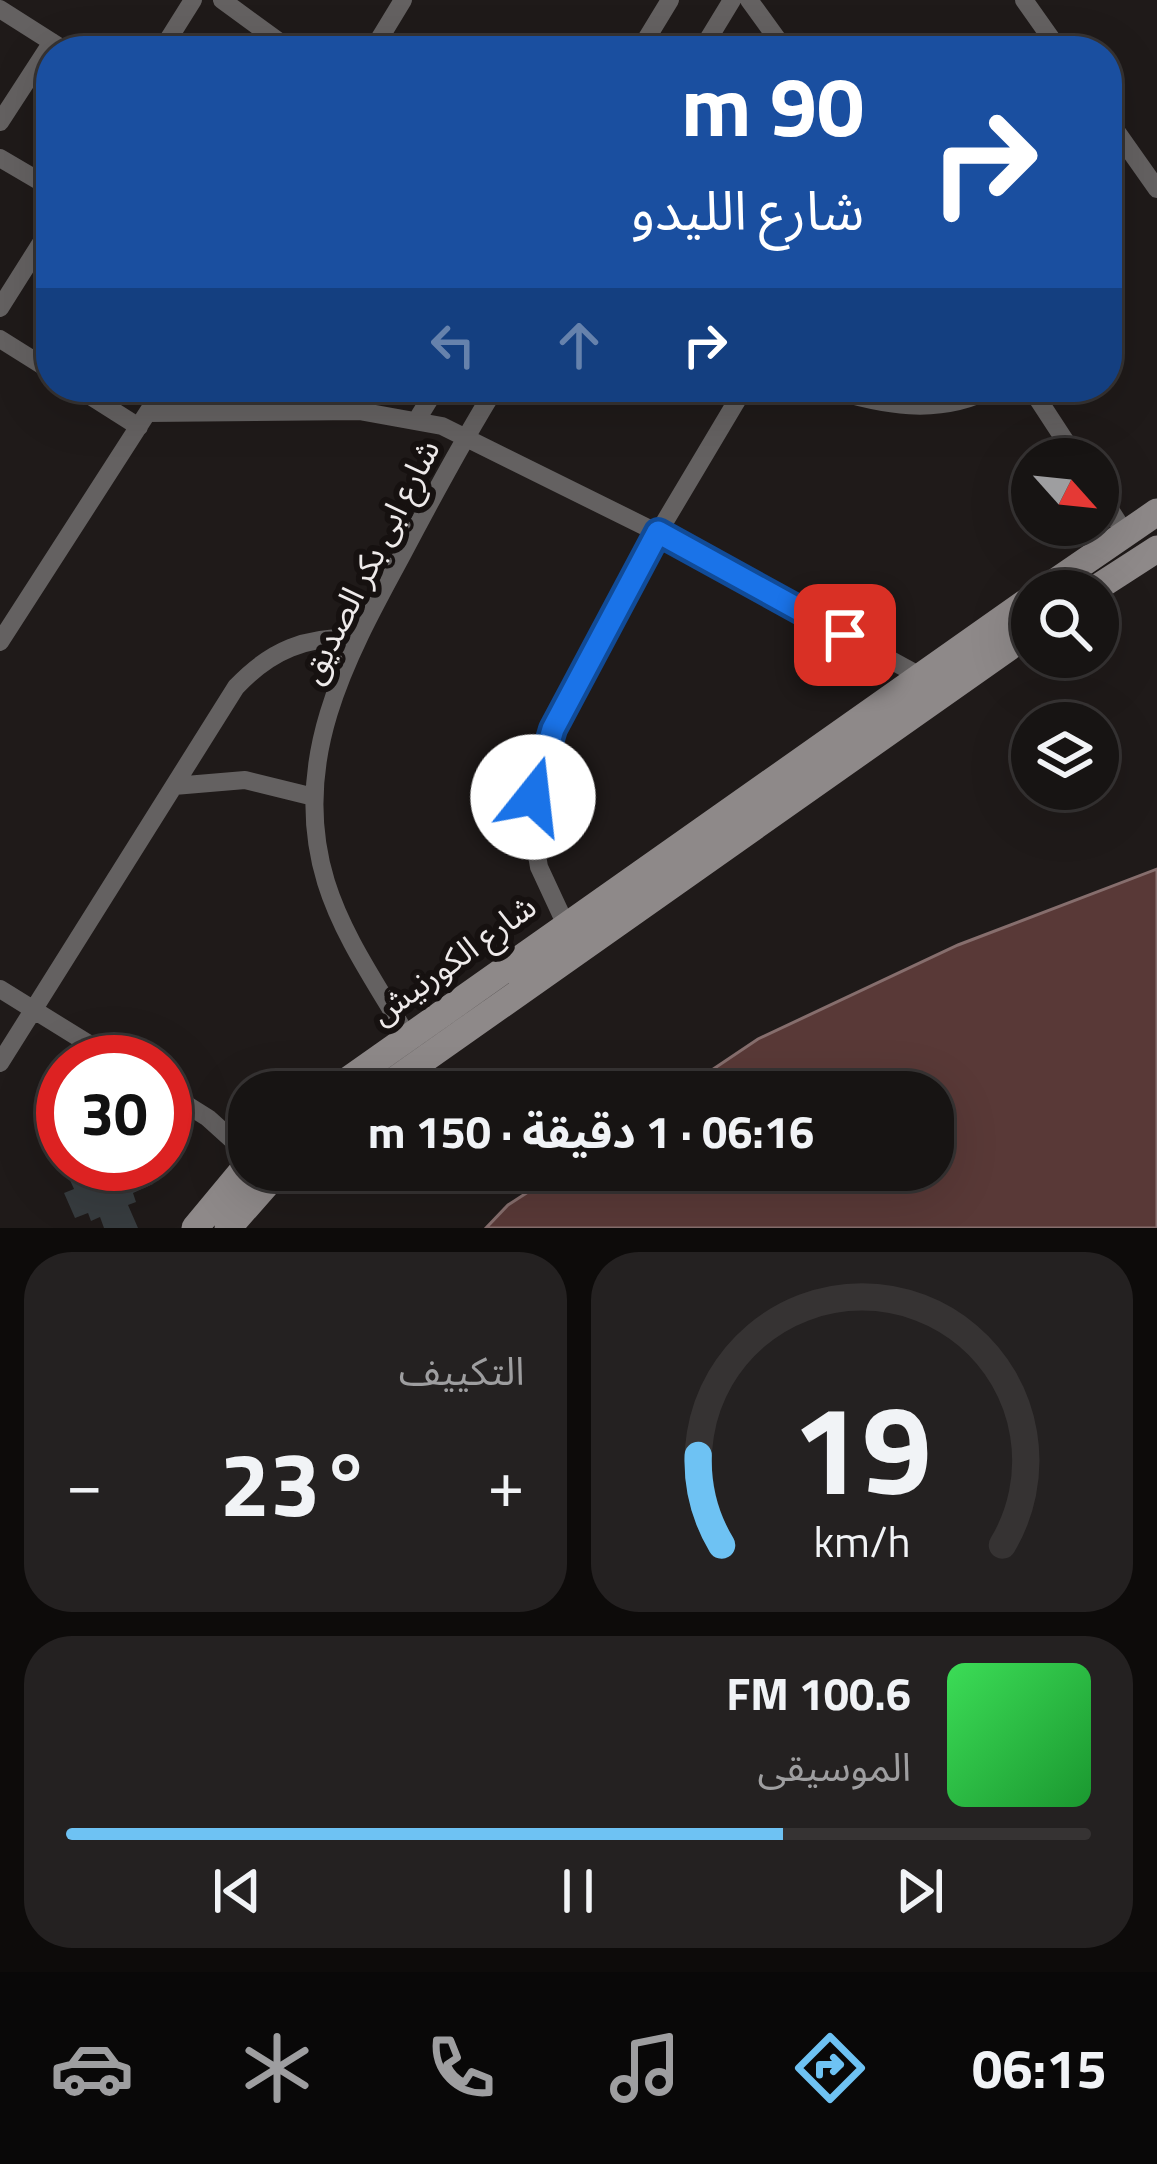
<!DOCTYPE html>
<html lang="ar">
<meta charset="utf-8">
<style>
:root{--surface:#171413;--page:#242121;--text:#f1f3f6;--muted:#9e9ea0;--line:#363333;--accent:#6ec2f3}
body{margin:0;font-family:"Titillium Web","Noto Sans Arabic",sans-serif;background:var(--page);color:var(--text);direction:rtl;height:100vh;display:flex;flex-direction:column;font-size:45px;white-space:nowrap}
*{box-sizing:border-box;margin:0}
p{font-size:39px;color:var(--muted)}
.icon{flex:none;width:66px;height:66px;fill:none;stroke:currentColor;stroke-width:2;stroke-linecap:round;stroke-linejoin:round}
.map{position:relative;height:1228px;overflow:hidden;direction:ltr}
.side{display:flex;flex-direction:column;gap:24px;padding:24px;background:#0d0b0a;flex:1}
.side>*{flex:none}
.hud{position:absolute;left:36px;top:36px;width:1086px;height:366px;border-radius:48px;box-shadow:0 12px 48px #0002,0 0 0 3px var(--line);direction:rtl;background:#1a4fa0;color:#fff;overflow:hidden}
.needle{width:78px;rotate:117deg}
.controls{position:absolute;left:1011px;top:438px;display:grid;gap:24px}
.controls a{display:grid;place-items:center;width:108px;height:108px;border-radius:50%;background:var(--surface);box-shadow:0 12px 48px #0002,0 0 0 3px var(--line);font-size:60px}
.speed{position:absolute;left:36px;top:1035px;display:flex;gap:24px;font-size:60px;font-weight:700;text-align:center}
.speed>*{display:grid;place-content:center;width:156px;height:156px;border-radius:50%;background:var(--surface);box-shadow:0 12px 48px #0002,0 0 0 3px var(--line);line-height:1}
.speed .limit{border:18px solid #d22;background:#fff;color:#111}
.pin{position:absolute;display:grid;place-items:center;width:102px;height:102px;color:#fff;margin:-51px;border-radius:24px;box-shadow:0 6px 18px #0006}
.me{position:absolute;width:132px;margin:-66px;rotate:16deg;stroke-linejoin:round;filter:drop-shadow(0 0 9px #0008)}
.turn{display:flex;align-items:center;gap:42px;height:252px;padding:0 60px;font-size:54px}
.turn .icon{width:156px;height:156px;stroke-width:2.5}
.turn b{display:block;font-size:84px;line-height:102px}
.lanes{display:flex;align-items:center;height:114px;padding:0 60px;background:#0003;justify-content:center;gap:60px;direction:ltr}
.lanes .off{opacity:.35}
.big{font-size:90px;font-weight:700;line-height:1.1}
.side .card{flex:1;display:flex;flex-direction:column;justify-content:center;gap:18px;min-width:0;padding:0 42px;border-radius:48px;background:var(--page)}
.side .dial{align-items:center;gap:0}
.dial svg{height:312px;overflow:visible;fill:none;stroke:var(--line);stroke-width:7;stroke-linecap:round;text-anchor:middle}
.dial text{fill:var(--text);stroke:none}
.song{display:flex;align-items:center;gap:36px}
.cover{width:144px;height:144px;border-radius:18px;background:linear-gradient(135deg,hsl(130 70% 55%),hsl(130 70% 35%))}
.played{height:12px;border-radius:6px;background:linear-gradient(90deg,var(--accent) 70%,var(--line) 70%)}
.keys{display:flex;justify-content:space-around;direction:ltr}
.heat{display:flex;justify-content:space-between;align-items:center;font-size:66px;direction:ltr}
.side .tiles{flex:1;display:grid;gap:24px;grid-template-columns:1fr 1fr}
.card:last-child{grid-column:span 2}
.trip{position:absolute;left:228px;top:1071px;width:726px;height:120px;border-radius:48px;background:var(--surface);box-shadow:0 12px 48px #0002,0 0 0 3px var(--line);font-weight:700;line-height:120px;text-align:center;direction:rtl}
.menu{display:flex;height:192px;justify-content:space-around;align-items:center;background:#090808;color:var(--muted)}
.menu .icon{width:84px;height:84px}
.menu .active{color:var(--accent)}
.menu b{font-size:54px;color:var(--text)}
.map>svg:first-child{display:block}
</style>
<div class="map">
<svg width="1157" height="1228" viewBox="0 0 1157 1228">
<rect width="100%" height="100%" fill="#1f1a19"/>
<path fill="#593937" stroke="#866e6d" stroke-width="3" d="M1157 869V1228H486L508 1205 562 1170H933V1092H679L758 1039 958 945Z"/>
<path fill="#373c3f" d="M73 1164H145L153 1184 133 1193 136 1202 128 1205 138 1228H104L100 1217 91 1221 88 1213 75 1218 64 1193 74 1189 69 1178 78 1175Z"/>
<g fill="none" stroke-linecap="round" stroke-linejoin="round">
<path stroke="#646161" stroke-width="18" d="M222 0 292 51
M749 0 786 51
M1024 0 1060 51
M0 9 66 51
M161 51 193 0
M372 51 403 0
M639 51 670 0
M701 51 732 0
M1107 118 1157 189
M0 122 52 42
M0 158 51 188
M0 308 51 227
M0 339 51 371
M76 387 139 427
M823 387C880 405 939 418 995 387
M1030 387 1077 459
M148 413 359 411 442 426 658 533 920 676
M418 418 437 387
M1098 491 1125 533
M0 642 164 387
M174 786 245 780 314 797
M565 923 539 867 533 832 540 762 658 533 745 387
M0 989 118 1062
M407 1036C378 986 343 937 326 882 289 761 346 658 402 555 432 498 462 442 496 387
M0 1063 236 687C271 650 306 636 357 638
M165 1091 208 1118 249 1155"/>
<path stroke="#8e8989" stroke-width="27" d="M1042 591 1157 512
M1092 591 1157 549
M331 1092 1032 598
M378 1092 1032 631
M195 1228 249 1163
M228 1228 279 1170"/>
</g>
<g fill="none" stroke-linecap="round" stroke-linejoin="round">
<g stroke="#114b97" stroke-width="30">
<path id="route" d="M533 797 553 729 658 532 845 635"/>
</g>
<use href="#route" stroke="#1a73e8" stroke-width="21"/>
</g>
<g text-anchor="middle" stroke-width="12" stroke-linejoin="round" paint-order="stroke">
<g font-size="33" fill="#eeeaea" stroke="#161110">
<text transform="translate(369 561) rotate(-63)" y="12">شارع ابى بكر الصديق</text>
<text transform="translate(453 959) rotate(-36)" y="12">شارع الكورنيش</text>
</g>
</g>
</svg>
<div class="controls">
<a><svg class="needle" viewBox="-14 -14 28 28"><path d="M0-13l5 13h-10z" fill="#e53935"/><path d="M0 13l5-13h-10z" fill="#9e9ea0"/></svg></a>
<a><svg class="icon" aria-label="search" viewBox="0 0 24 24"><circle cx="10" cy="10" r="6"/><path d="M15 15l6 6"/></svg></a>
<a><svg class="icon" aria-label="layers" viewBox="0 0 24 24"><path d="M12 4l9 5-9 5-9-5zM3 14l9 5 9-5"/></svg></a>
</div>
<div class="speed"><div class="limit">30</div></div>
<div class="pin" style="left:845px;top:635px;background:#d93025"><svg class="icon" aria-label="arrive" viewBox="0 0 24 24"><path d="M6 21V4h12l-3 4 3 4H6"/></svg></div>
<svg class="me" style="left:533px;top:797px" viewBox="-20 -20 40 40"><circle r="19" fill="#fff"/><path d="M0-13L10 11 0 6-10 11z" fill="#1a73e8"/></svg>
<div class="trip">06:16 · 1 دقيقة · 150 m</div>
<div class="hud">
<div class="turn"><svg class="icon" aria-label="right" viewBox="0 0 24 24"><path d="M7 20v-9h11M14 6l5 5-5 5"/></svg><div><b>90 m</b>شارع الليدو</div></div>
<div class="lanes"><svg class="icon off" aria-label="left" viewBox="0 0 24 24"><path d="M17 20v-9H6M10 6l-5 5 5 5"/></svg><svg class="icon off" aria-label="ahead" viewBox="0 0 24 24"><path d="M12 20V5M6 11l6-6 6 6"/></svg><svg class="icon" aria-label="right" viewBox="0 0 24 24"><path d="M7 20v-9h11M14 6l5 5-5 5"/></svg></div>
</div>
</div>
<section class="side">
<div class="tiles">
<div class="card dial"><svg viewBox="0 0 100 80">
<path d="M14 69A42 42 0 1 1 86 69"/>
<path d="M14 69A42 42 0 0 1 8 46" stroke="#6ec2f3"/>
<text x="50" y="56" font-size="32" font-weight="700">19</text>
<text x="50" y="72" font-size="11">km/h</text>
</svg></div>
<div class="card"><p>التكييف</p>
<div class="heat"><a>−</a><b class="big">23°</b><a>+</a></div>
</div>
<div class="card">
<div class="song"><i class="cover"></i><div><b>100.6 FM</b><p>الموسيقى</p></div></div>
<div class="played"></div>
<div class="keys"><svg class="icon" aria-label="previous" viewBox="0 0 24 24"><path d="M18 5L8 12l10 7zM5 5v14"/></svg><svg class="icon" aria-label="pause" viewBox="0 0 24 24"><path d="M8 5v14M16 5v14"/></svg><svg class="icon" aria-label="next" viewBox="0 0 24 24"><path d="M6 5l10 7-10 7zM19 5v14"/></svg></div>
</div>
</div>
</section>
<nav class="menu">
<b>06:15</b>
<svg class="icon active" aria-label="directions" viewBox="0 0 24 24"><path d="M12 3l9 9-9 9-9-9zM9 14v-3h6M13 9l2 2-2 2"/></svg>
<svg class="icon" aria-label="music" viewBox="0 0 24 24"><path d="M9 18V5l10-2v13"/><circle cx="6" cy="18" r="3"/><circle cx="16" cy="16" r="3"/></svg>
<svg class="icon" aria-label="phone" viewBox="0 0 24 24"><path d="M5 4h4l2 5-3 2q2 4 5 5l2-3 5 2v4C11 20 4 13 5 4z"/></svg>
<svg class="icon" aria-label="climate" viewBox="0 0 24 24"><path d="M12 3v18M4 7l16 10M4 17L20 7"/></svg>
<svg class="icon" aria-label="car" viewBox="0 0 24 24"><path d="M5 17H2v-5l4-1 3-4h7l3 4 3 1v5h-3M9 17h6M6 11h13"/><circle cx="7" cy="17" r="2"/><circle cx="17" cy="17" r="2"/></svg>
</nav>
